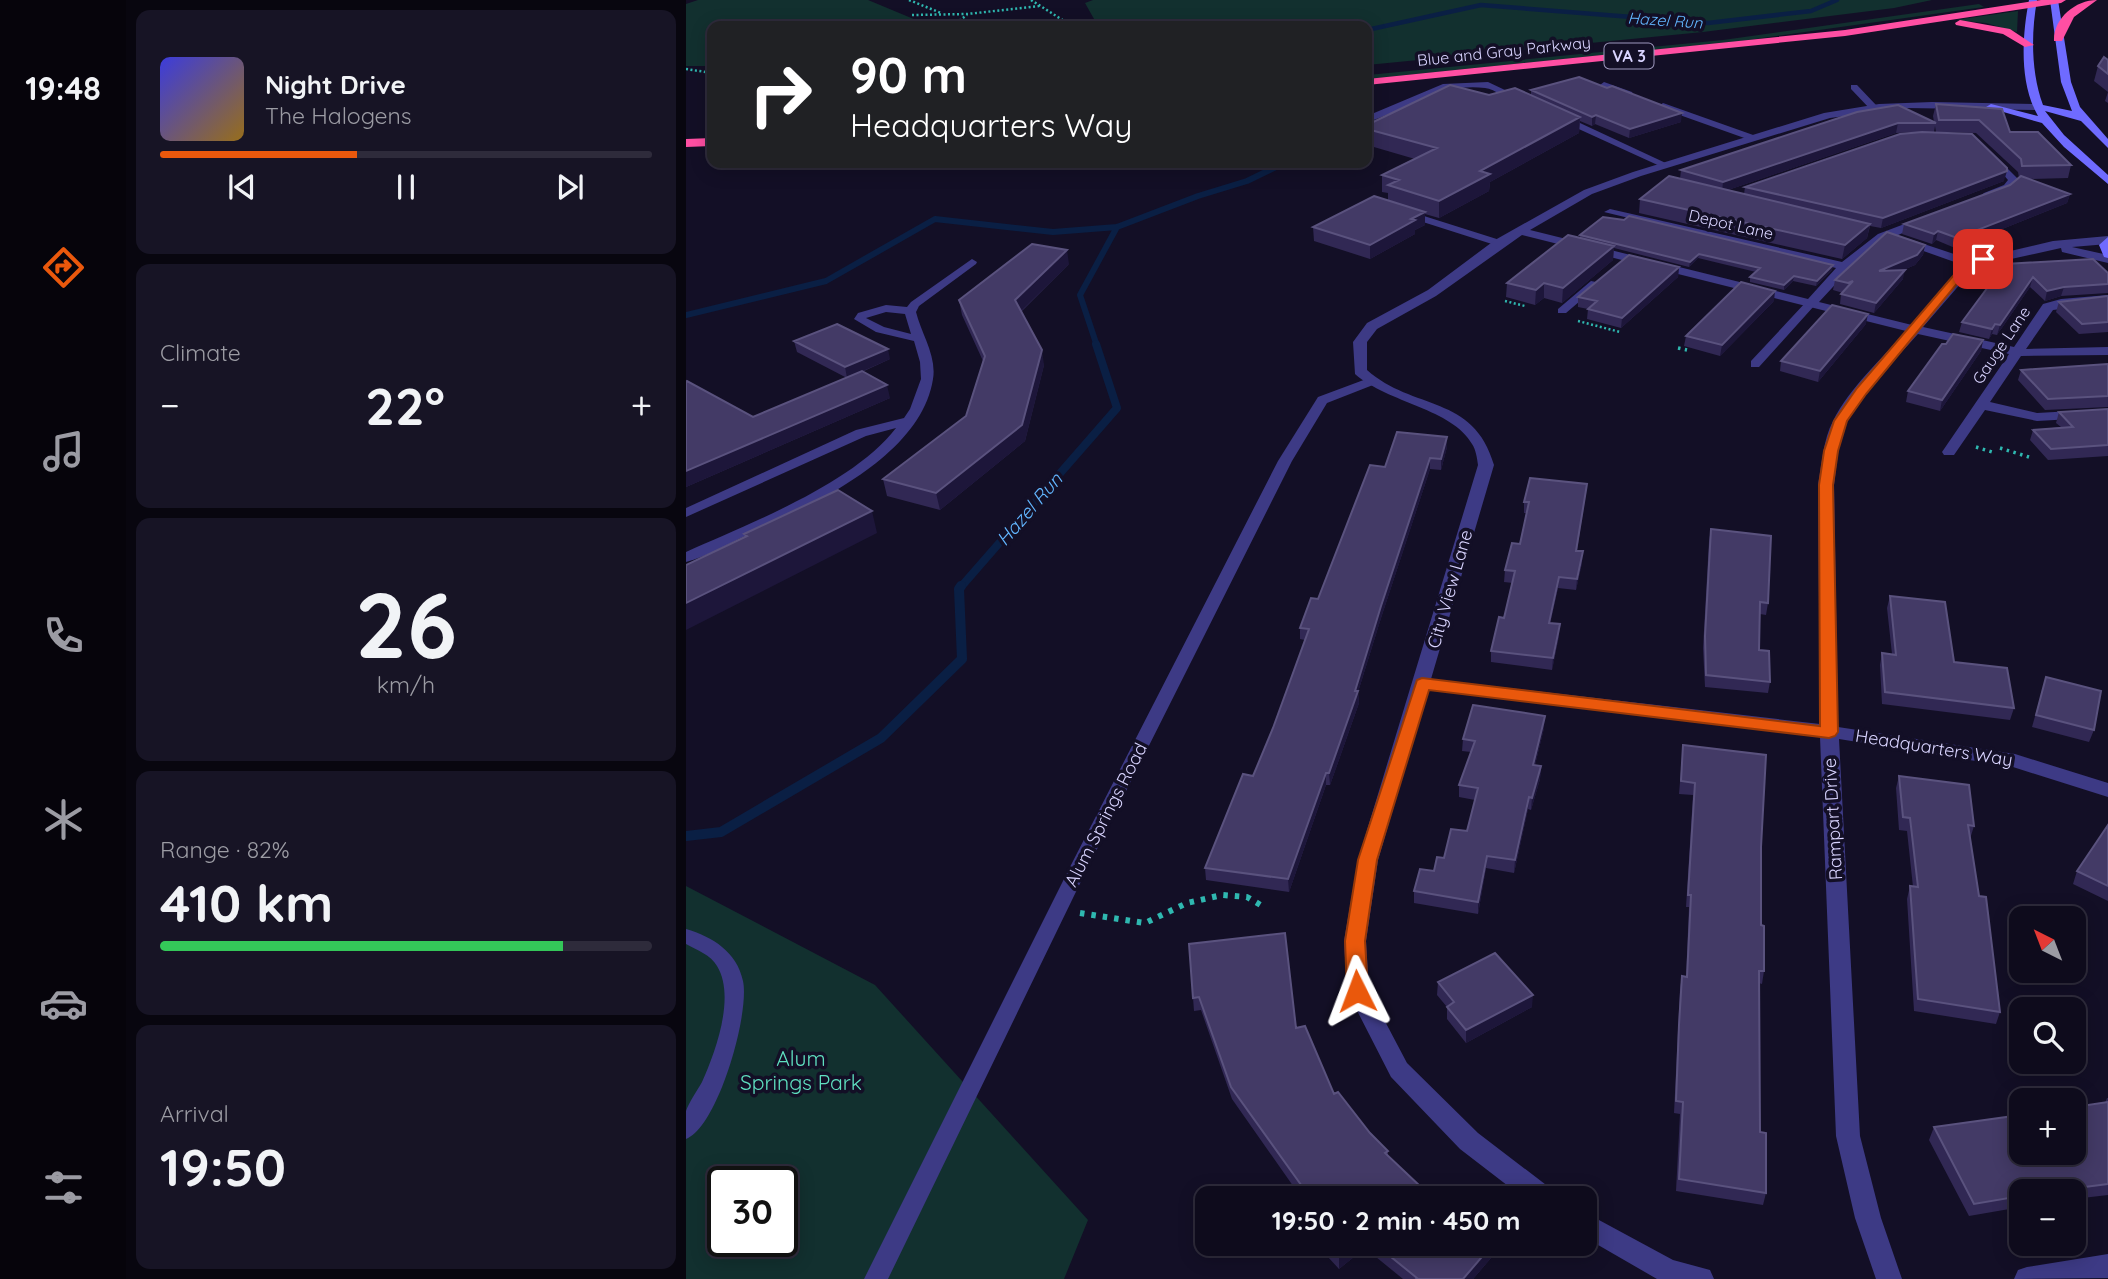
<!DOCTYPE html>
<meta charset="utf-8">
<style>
:root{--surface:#0e0b1c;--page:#171425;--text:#f1f3f6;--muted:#9b9ba3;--line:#2e2b3b;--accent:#ea580c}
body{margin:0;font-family:Quicksand,sans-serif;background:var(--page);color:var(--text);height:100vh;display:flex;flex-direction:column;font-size:26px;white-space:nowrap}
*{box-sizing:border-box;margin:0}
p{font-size:23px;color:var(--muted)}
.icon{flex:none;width:38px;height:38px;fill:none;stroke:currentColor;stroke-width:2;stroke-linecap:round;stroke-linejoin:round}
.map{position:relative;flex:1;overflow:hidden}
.drawer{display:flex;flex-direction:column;gap:10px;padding:10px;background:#08060f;width:560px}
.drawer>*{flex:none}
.hud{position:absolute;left:21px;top:21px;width:665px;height:147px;border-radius:14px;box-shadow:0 4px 18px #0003,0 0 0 2px var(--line);background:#202124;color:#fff;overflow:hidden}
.needle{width:46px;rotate:318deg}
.tools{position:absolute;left:1323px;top:906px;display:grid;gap:14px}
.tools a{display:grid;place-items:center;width:77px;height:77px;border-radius:14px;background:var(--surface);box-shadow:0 4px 18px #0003,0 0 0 2px var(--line);font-size:35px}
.speed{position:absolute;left:21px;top:1166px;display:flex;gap:14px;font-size:35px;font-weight:700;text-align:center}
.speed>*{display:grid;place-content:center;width:91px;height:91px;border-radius:50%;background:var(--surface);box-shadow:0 4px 18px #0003,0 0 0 2px var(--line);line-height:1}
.speed .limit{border:4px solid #111;border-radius:10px;background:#fff;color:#111}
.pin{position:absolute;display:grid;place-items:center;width:60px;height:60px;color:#fff;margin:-30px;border-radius:14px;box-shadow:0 4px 10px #0006}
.me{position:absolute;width:77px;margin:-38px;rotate:357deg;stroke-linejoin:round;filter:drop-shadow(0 0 5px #0008)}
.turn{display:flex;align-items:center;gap:24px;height:147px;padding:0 28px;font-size:32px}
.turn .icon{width:91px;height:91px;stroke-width:2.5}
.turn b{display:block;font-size:49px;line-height:60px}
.big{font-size:52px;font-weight:800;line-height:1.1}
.drawer .tile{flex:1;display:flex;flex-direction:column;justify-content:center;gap:10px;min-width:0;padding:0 24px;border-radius:14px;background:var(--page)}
.drawer .dial{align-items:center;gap:0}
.dial b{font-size:91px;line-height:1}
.song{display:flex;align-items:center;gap:21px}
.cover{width:84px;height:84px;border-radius:10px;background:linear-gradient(135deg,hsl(240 70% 55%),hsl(40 70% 35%))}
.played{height:7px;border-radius:4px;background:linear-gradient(90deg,var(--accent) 40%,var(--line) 40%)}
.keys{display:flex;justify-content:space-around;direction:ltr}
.heat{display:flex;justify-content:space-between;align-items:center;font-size:38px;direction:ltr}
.charge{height:10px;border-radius:5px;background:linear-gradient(90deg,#34c759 82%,var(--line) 0)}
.trip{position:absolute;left:509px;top:1186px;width:402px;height:70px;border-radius:14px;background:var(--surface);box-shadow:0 4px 18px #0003,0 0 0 2px var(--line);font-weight:800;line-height:70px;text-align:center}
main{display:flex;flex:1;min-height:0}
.dock{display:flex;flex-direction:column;width:126px;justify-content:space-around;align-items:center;background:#06040b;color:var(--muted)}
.dock .icon{width:49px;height:49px}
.dock .on{color:var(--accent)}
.dock b{font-size:32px;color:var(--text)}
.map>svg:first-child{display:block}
</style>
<main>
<nav class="dock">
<b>19:48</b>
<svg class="icon on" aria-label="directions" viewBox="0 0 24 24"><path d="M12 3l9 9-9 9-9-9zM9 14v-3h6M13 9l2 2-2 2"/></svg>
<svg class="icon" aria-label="music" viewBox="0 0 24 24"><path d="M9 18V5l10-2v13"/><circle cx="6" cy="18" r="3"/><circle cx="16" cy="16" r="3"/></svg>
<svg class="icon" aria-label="phone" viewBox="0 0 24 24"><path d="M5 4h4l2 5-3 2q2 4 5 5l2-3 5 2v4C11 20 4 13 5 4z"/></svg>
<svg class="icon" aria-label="climate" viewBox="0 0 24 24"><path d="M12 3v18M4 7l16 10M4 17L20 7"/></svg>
<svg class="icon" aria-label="car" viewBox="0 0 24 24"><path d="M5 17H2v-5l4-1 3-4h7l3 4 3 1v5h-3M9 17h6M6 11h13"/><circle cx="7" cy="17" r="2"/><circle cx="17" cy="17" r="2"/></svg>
<svg class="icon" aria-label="filters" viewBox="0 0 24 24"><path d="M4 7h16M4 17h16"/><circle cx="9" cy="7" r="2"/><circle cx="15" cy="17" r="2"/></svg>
</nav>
<section class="drawer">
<div class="tile">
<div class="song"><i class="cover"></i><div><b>Night Drive</b><p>The Halogens</p></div></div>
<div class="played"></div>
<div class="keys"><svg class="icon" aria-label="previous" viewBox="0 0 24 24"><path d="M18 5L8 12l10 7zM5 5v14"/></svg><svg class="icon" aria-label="pause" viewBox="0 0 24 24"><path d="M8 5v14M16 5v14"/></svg><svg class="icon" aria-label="next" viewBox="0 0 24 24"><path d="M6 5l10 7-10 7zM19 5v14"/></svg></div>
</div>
<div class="tile"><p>Climate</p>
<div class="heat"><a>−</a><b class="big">22°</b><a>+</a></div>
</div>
<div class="tile dial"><b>26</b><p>km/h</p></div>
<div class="tile"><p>Range · 82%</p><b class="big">410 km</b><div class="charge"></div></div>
<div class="tile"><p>Arrival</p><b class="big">19:50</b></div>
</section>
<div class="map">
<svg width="1422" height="1279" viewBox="0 0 1422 1279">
<rect width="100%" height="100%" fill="#130f26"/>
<path fill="#12302f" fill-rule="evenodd" d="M12 0H182L230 20 220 26H26V66H0V4Z
M407 0H1246L1208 8 1017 32 681 65V26H412L399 3Z
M1293 4 1298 7 1055 41 681 79 682 75 1037 40Z
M1332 11 1331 32 1300 23 1269 20Z
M0 886 189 985 402 1220 378 1279H0ZM37 1181H96V1241H37Z"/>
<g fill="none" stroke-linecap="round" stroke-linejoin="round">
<path stroke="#0a1f44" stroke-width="4.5" d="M681 30 795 5 1022 23 1125 11 1151 0"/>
<path stroke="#0a1f44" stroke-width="6" d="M0 315 140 281 249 219 367 232 431 227 512 196 561 181 598 163
M411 346 394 295 431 227"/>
<path stroke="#0a1f44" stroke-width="8" d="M274 588 431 408 410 344"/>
<path stroke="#0a1f44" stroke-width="10" d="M0 836 35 832 195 738 276 659 273 589 275 586"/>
<path stroke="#2fb8b0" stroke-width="2.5" stroke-dasharray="2 2.5" stroke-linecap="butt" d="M223 0 255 13
M345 0 386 26
M226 15 281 14 353 6
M266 26 281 15
M0 69 26 73
M819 301 839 306
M892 321 934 332"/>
<path stroke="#2fb8b0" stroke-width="3.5" stroke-dasharray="2.5 4.5" stroke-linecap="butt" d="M992 348 1001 350
M1290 447 1306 452
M1314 448 1343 457"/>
<path stroke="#2fb8b0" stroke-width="6" stroke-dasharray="4.5 7" stroke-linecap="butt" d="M394 913 459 923 501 903 536 895 561 897 578 907"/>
<path fill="#3d3a85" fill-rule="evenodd" d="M802 82 838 99C827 106 811 89 799 88 755 82 721 110 681 122V116L757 84Z
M918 82 946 92 947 94 943 97 915 87 914 85Z
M1165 85H1171L1190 105V109H1184L1165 89Z
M977 103 1070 136 1072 138 1064 140 974 108 973 106Z
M873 116H879L984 165 976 167 873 120Z
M719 210 817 241 818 243 809 245 715 215V211Z
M286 259 291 262 290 264 233 306 230 312C235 333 251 356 247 379 235 457 125 506 59 536 40 545 20 557 0 562V552C64 523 167 484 210 428L180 436 0 517V508L170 430 218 418 224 409 235 379 234 362 228 341 190 332 168 319 172 313 200 305 221 307 225 302ZM200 312 219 314 225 334 198 327 180 318Z
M905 281 915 283 880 313H872V309Z
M1124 301 1130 304 1128 306 1073 367H1065V361L1120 302Z
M683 378 687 379V385L641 403 606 461 403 865 202 1279H178L385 865 592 461 632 397Z
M0 929C27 937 51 952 57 981 64 1013 32 1127 0 1139 0 1130 0 1119 0 1111 3 1102 11 1091 16 1082 29 1053 50 997 31 966 25 955 11 950 0 944Z"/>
<path fill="#3d3a85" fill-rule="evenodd" d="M1246 102 1352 104 1357 107 1352 110 1220 108 1144 118 955 176 906 194 844 230 1122 299 1150 268 918 212 924 209 1156 262 1192 234 1237 217 1241 218V222L1190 245 1171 261 1133 302 1226 325 1277 265 1212 242V238H1220L1286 260 1367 241 1422 236V244L1386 247 1422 255V263L1376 252 1375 248 1289 267 1237 327 1328 347 1357 304 1375 299 1422 295V303L1367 310 1340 349 1422 347V355L1335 356 1304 402 1351 413 1422 409V417L1351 421 1299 410 1268 455H1258L1256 452 1323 354 1232 334C1208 361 1178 388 1162 420 1152 439 1151 464 1148 485L1152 727 1329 754 1422 783V797L1327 767 1153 739 1174 1136 1195 1218 1216 1279H1190L1169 1218 1150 1136 1134 737 742 690 692 860 680 941 683 991 721 1063 792 1133 868 1191 872 1199H839L774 1149 705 1077 661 991 658 941 672 860 792 465C791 458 790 450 786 444 767 409 702 403 669 374L667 342 681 323 742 290 809 240 898 190 947 172 1138 113 1193 104ZM836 235 1220 331C1196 359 1164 387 1147 421 1137 440 1136 464 1132 485L1134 724 745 679 808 465C788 394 727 411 681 370V342L691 329 750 296Z
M1304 151 1333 180 1326 189 1302 198 1296 195 1298 193 1318 185 1322 180 1299 154Z
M900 1213 987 1260 1024 1270 1028 1279H971L900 1238Z
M1422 1254V1278L1328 1279 1332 1270 1341 1267Z"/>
<path fill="#6f6bff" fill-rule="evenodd" d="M1343 0H1351C1345 34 1345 72 1357 105L1386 111 1375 82 1364 0H1372L1385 82 1394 107 1422 139V148L1395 121 1359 111 1378 135 1422 175V184L1378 147 1356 123 1300 107 1305 104 1352 116C1333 83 1336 36 1343 0Z
M1422 237V258L1418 257 1413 245Z"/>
<path fill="#ff4fa3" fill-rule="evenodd" d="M1355 0H1380L1375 3 1159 36 681 85V79L1159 30Z
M1411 0 1388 17 1376 41H1368C1367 19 1389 0 1411 0Z
M1274 20 1324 29 1348 45 1339 47 1317 34 1270 25 1269 23Z
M26 138V146L0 147V139Z"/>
</g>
<path fill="#312854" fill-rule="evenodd" d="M1422 60V103L1419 101 1422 92 1408 81 1412 66Z
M845 90 995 122 943 138 909 124 906 126 894 121 893 133 804 182 803 191 753 218 739 214V225L729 230V234L684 259 628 241 627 227 702 200V193L696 192V175L729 159 681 145V125L803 95H845Z
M1250 104 1324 132 1385 165 1382 178 1342 179 1384 194 1381 203 1269 248 1250 240 1246 244 1216 234 1218 224 1324 185 1333 178 1332 172 1290 133 1250 132 1249 126 1248 132 1318 181 1195 228 1184 226 1181 238 1156 259 953 213 954 199 994 179 995 170 1171 112 1248 122 1247 116ZM1231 132 1059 187 1058 194 1042 190 1210 133Z
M894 235 1147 265 1146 270 1130 286 1107 281 1098 290 1064 282V277L1070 272 1012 258 1003 267 928 248 927 260 876 303 858 298 849 305 820 297 821 283 894 238Z
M1239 245 1237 255 1229 265 1217 270V279L1188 313 1154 304 1155 294 1157 293 1147 290 1149 280Z
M383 264 335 312 358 365 339 441 254 510 201 496 197 479 280 416 297 361 276 315 273 300Z
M1319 264 1422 273V293L1375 296 1359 301 1344 287 1311 335 1306 334 1303 339 1273 332 1276 322Z
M993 267 992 277 935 328 901 319 902 309 892 307V297Z
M1422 296V332L1393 334 1370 312 1373 302Z
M1088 301 1034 356 998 346 1000 336Z
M1180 324 1132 382 1094 371 1095 361Z
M1297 340 1295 351 1254 411 1220 402 1222 391 1260 344Z
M108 341 204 359 176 372 204 398 0 487V382L67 417 161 378 111 352Z
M1422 364V407L1359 410 1332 380 1335 370Z
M1422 409V456L1362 460 1344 440 1347 430 1375 427 1370 423 1373 412Z
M761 437V447L755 470 744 469 695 618 672 692 673 703 644 785H640L603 892 520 880 519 868 567 776 587 728 619 640 614 639V628L632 599 699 467Z
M901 484 891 551 896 563 890 590 872 588 864 623 873 636 866 670 805 662V651L818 618 827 583 818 582 819 570 834 544 841 513H838V502Z
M1025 529 1082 603 1080 615 1074 614 1073 650 1084 682 1082 693 1019 687 1017 648 1023 541Z
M1204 596 1268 662 1328 708 1324 720 1196 704 1194 665 1196 653 1206 654 1201 608Z
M1360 677 1408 730 1403 742 1346 727Z
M858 728 849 765 855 766 854 779 845 810 842 809 828 873 800 868 792 914 728 903V891L748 871 758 858 781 831 789 800 773 797V785L785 752 776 751 777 739Z
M997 745 1075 847V925L1078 971 1076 984 1073 983 1074 1132 1080 1193 1077 1205 990 1191 994 1114 988 1113 994 989 996 976 1000 977 1003 907H1000L1007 795 993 794Z
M1213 776 1288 826 1284 839 1293 896 1314 1012 1310 1024 1228 1011 1221 899 1224 886 1227 887 1221 831 1213 830 1210 788Z
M1422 825V901L1387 884 1391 871Z
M503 944 610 1028 648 1094 702 1151V1155L612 1193 546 1099 515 1010 508 1011Z
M752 982 846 1007 780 1043 761 1019V1007L751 995Z
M1421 1098H1422V1195L1388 1199V1192H1335V1207L1283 1216 1243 1140 1248 1127 1419 1103Z
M630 1244H812L811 1251 787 1279H717L679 1248 653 1269Z"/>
<path fill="#1d163a" d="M996 113 995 122 943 138 944 129Z
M910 115 909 124 906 126V117Z
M894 117 893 133 804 182 803 191 753 218V201L794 171Z
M1212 123 1210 133 1036 192 1037 182Z
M1321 171 1318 181 1195 228 1197 218Z
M1384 194 1381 203 1269 248 1271 238Z
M739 212V225L729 230V234L684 259V245Z
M1184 224 1181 238 1156 259 1159 245Z
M1252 231 1250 240 1246 244 1248 234Z
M1239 245 1237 255 1229 265 1191 281 1193 271Z
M928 246 927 260 876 303 877 288Z
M381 250 383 264 331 315 329 300Z
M1013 254 1012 258 1003 267 1004 262Z
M1147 265 1146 270 1130 286 1131 281Z
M993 267 992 277 935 328 936 318Z
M1219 270 1217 279 1188 313 1190 303Z
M1108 276 1107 281 1098 290V285Z
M1347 277 1344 287 1311 335 1314 325Z
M858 283V298L849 305 850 290Z
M1378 287 1375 296 1359 301 1361 291Z
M1089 291 1088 301 1034 356 1036 345Z
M1182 314 1180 324 1132 382 1134 371Z
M1309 324 1306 334 1303 339 1306 329Z
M1297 340 1295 351 1254 411 1256 400Z
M202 349 204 359 161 378 159 367Z
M356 350 358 365 339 441 254 510 250 493Z
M201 385 204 398 0 487V471Z
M761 437V447L755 470V459Z
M744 458V469L695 618 672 692 673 703 644 785 643 773 695 606Z
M901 484 900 495 889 562 890 551Z
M186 511 191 533 0 630V603Z
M897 551 896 563 890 590 891 579Z
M873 577 872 588 862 635 863 623Z
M874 624 873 636 866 670 867 658Z
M859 716 858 728 846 777 847 765Z
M855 766 854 779 845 810 846 798Z
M640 773V785L603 892 602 879Z
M843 797 842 809 828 873 829 860Z
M801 856 800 868 792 914V902Z
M847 995 846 1007 780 1043V1030Z
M736 1188 735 1199H724V1197Z
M668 1244H679V1248L653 1269V1256Z
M807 1244H812L811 1251 787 1279H777Z"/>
<path fill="#433a66" stroke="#5a527e" stroke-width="2" d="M1418 57 1422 60V74L1412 66Z
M893 77 921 88 926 86 996 113 944 129 910 115 906 117 845 90Z
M764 85 803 95 829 88 894 117 794 171 804 174 753 201 702 185 713 180 696 175 751 148 681 129V125Z
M1250 104 1316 109 1324 132H1352L1385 165 1336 166 1335 159 1293 120H1253Z
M1212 105 1250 123H1212L1037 182 995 170 1171 112Z
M1236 132 1286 134 1321 168V171L1197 218 1059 187 1214 134Z
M983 176 1184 224 1159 245 954 199Z
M1335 176 1384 194 1271 238 1252 231 1248 234 1218 224 1324 185Z
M688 196 739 212 725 219 729 220 684 245 627 227Z
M943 216 1147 265 1131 281 1108 276 1098 285 1064 277 1074 268 1013 254 1004 262 894 235 917 217 938 220Z
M1201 232 1239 245 1231 255 1193 271 1219 270 1190 303 1155 294 1167 281 1162 283 1149 280Z
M882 235 928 246 877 288 858 283 850 290 821 283Z
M346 244 381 250 329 300 356 350 336 425 250 493 197 479 280 416 299 356 273 300Z
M943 255 993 267 936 318 902 309 911 301 892 297Z
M1407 259 1422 273V284L1378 287 1361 291 1347 277 1314 325 1309 324 1306 329 1276 322 1319 264Z
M1055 282 1089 291 1036 345 1000 336Z
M1422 296V322L1396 324 1373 302Z
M1146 305 1182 314 1134 371 1095 361Z
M151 324 202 349 159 367 108 341Z
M1267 334 1297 340 1256 400 1222 391 1256 344H1260Z
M1422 364V396L1362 399 1335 370Z
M176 371 201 385 0 471V382L1 381 67 417Z
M1422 409V445L1365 449 1347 430 1387 427 1373 412Z
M711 432 761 437 755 459 744 458 695 606 669 691H672L643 773H640L602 879 519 868 557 774 567 776 587 728 623 629 614 628 625 598 632 599 684 465 699 467Z
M844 478 901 484 890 551H897L891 579 873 577 863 623 874 624 867 658 805 651 813 617 818 618 829 571 819 570 826 543 834 544 843 502H838Z
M152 490 186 511 0 603V565L61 536 58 534Z
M1025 529 1085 536 1082 603 1074 602 1073 650 1083 651 1084 682 1020 675 1019 636Z
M1204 596 1259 602 1268 662 1321 668 1328 708 1199 692 1196 653 1210 655Z
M1360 677 1415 691 1408 730 1350 715Z
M787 705 859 716 847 765 855 766 846 798 843 797 829 860 801 856 792 902 728 891 734 869 748 871 751 857 758 858 765 829 781 831 792 788 773 785 789 741 777 739Z
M997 745 1080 755 1075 847V925L1078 926V971H1073L1074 1132 1080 1133V1193L993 1179 997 1102 990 1101 993 1025 996 976 1001 977 1005 895H1002L1009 783 995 781Z
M1213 776 1283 785 1288 826 1282 825 1293 896 1300 897 1314 1012 1232 999 1224 886 1232 887 1224 818 1217 817Z
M1422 825V886L1391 871Z
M599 933 610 1028 619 1026 648 1094 652 1092 684 1133 702 1151 699 1153 736 1188 724 1197 726 1199H604L618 1189 545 1087 513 997 507 998 503 944Z
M809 953 847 995 780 1030 761 1007 768 1002 752 982Z
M1422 1102V1184L1360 1192H1335V1196L1288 1204 1248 1127 1335 1115V1153H1388V1107Z
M641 1244H668L653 1256Z
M689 1244H807L777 1279H730L731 1278Z"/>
<path fill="#ea580c" stroke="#983908" stroke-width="2" d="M1297 256 1301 257V262L1289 266 1274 280 1180 394 1161 421 1152 451 1147 485 1152 732 1149 736 1143 738 743 690 691 860 679 941 682 991 679 997 671 1000 664 997 661 991 659 941 672 860 731 680 736 678 1134 726 1133 485 1138 451 1148 421 1171 388 1267 276 1281 261Z"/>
<g text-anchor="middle" stroke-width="7" stroke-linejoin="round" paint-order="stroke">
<g font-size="16" font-style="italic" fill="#62b6ff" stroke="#130f26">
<text transform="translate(979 20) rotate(4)" y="6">Hazel Run</text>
</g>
<g font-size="16" fill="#d9d4ff" stroke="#130f26">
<text transform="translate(818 51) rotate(-6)" y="6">Blue and Gray Parkway</text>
<text transform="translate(1045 224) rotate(13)" y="6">Depot Lane</text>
<text transform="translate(1315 345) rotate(-56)" y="6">Gauge Lane</text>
</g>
<rect fill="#130f26" stroke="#9e99be" stroke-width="2" x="918.5" y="43.5" width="49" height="25" rx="5"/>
<g font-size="16" font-weight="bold" fill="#d9d4ff">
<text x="943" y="62">VA 3</text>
</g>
<g font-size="18" fill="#d9d4ff" stroke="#130f26">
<text transform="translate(764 589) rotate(-74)" y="6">City View Lane</text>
<text transform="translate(1248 748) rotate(9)" y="6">Headquarters Way</text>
<text transform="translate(420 815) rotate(-63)" y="6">Alum Springs Road</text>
<text transform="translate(1147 819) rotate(-93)" y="6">Rampart Drive</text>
</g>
<g font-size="19" font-style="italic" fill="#62b6ff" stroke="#130f26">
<text transform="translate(343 509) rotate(-49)" y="7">Hazel Run</text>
</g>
<g font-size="21" fill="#5fe0c0" stroke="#130f26">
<text x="115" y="1066">Alum<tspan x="115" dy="24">Springs Park</tspan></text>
</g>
</g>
</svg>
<div class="tools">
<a><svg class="needle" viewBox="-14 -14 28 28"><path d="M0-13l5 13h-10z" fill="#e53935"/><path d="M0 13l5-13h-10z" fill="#9b9ba3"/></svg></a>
<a><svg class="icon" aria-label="search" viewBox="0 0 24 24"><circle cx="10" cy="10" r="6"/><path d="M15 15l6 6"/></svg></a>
<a>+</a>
<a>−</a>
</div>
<div class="speed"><div class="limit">30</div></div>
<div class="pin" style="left:1297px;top:259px;background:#d93025"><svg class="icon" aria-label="arrive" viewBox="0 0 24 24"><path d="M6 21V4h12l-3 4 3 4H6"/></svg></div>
<svg class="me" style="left:671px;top:991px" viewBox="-20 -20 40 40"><path d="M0-17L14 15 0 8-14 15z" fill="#ea580c" stroke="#fff" stroke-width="4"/></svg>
<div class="trip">19:50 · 2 min · 450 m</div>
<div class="hud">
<div class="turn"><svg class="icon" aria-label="right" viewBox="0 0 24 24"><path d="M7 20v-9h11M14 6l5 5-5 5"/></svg><div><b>90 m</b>Headquarters Way</div></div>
</div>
</div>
</main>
